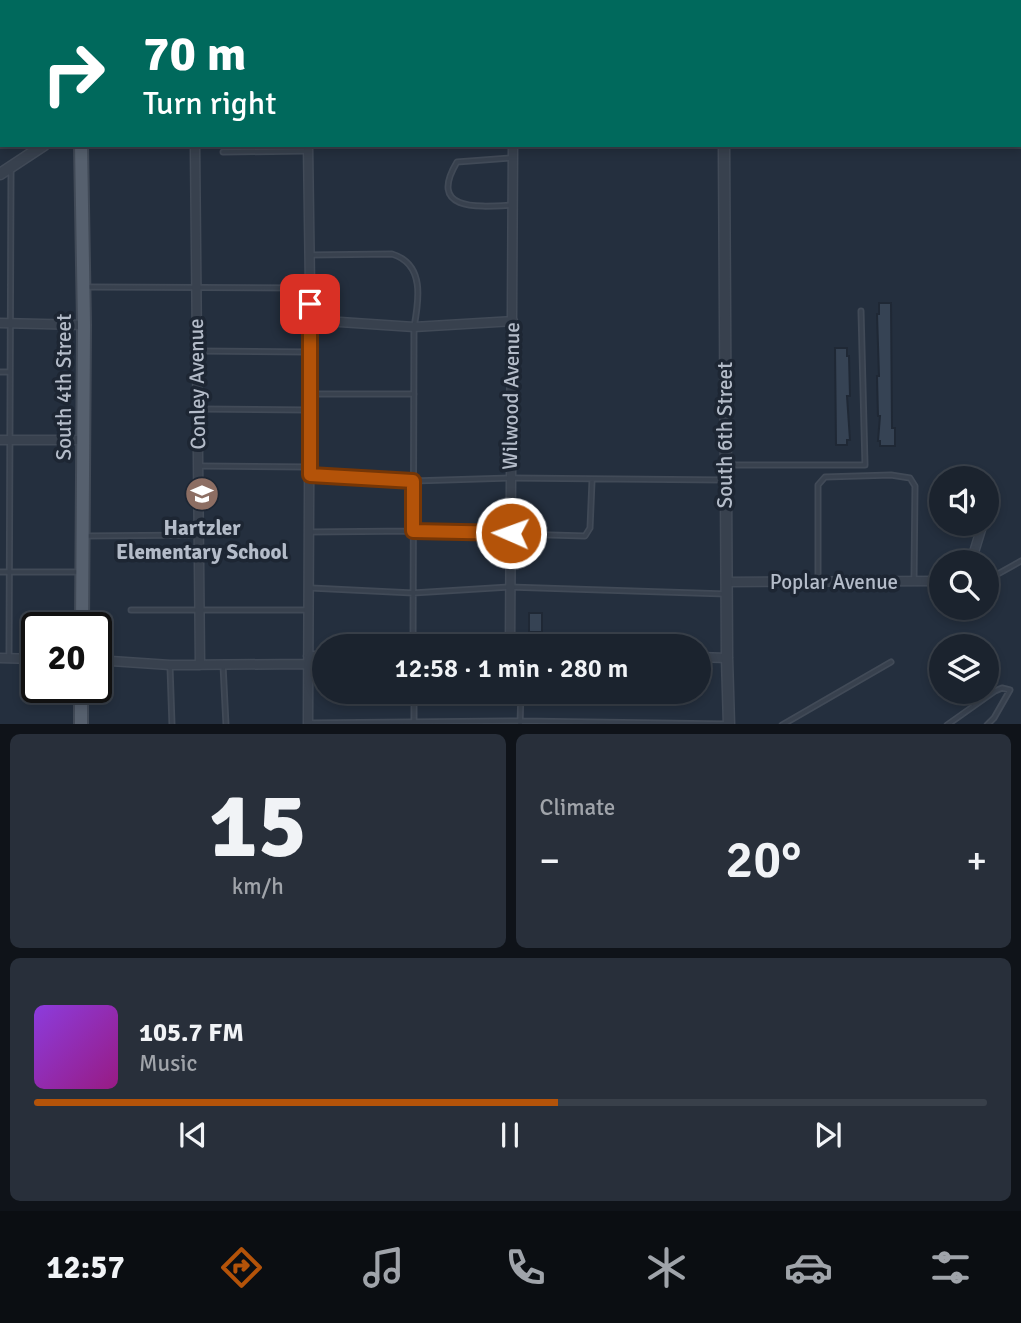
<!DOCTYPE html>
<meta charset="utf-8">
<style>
:root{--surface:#1b232e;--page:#282f3a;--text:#f1f3f6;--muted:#a0a4aa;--line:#39404a;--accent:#b45309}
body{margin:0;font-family:Signika,sans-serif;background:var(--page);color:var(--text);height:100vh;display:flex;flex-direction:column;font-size:26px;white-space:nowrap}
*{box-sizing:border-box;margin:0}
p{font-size:23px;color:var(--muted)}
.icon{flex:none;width:38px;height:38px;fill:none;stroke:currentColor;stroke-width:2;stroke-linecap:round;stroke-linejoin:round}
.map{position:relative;height:724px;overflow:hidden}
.panel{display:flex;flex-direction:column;gap:10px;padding:10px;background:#0f1319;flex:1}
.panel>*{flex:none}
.hud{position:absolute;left:0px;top:0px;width:1022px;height:147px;box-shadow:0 4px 10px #0003,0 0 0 2px var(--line);background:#00695c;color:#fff;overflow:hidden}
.tools{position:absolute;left:929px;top:466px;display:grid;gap:14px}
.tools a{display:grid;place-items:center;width:70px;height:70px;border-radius:50%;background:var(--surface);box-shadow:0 4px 10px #0003,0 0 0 2px var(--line);font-size:35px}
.speed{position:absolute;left:21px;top:612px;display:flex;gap:14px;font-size:35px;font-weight:700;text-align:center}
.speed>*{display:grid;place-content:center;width:91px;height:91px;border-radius:50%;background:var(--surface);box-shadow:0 4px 10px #0003,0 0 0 2px var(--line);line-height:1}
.speed .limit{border:4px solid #111;border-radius:10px;background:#fff;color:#111}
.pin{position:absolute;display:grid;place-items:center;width:60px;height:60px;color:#fff;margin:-30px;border-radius:14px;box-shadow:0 4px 10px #0006}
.me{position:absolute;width:77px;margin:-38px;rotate:272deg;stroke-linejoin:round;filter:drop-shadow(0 0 5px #0008)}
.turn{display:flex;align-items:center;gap:24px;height:147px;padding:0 28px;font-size:32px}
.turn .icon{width:91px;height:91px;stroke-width:2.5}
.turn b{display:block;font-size:49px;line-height:60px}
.big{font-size:52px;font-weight:600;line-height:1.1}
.panel .widget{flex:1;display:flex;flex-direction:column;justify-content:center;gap:10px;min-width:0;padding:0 24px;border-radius:10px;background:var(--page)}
.panel .dial{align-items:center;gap:0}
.dial b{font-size:91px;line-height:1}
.song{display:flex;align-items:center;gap:21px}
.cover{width:84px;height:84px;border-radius:10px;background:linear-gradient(135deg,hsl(270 70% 55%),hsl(310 70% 35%))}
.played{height:7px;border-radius:4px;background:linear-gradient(90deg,var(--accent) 55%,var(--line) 55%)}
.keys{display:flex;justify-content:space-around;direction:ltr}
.heat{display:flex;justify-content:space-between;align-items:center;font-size:38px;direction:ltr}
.panel .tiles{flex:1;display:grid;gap:10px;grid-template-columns:1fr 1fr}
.widget:last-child{grid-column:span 2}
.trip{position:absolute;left:312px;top:634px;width:399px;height:70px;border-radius:35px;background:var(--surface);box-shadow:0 4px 10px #0003,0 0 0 2px var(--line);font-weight:600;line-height:70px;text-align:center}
.menu{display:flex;height:112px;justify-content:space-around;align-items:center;background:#0b0e12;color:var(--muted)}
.menu .icon{width:49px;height:49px}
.menu .selected{color:var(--accent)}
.menu b{font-size:32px;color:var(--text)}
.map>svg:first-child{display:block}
</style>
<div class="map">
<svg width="1021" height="725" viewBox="0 0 1021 725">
<rect width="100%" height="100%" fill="#242f3e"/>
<path fill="#364354" stroke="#1f2835" stroke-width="2" d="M879 303H891L892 428H895V446H880V441H878L880 416H878L877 376H879L877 314H879Z
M835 348H847V356H849L850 396H847L850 440H847V445H836Z
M529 613H542V632H529Z"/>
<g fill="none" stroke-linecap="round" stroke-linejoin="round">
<g stroke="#414a57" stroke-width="7">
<path id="service" d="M122 0 123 2
M854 0V2
M223 152 306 151
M511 158 457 162C427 212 479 207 513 205
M309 255 392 254C425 264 419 300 414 327L413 646
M88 287 308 288
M197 351 308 352
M0 372H10
M311 394H414
M200 409 308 410
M727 465H865L861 311
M200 466 308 467
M312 475 413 481 510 478 724 480
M309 532 413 531 585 536 590 528 592 481
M85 536 199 535
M0 572H78
M818 579V485L825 477 891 475 910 478 915 486 914 579
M987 580 1021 561
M311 588 413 593 509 587 726 594
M131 610H307
M9 656 11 171
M223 665 226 725
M170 667 172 725
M414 691V725
M310 723 520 721 726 724
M520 725 521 691
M782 725 891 662
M947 725 995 691 1002 688 1010 690 994 718 987 725"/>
</g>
<g stroke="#414a57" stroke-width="11">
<path id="minor" d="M309 2V0
M514 2V0
M195 145 200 665
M308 145 310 288 308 725
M310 320 414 327 513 321
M0 323 84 325
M0 440H84
M987 508V507
M971 562 983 523
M726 582 942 581
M510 646 513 145
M308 656H324
M698 657 727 658
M0 658 37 659
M96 660 170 665 307 664"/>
</g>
<g stroke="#414a57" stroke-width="13">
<path id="tertiary" d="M723 0V2
M724 145 727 658 729 725
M0 174 44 145"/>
</g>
<g stroke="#414a57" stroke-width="16">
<path id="primary" d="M264 2 267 0
M81 145 84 325 82 628
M81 725V688"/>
</g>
<use href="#service" stroke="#38414e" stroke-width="3.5"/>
<use href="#minor" stroke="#38414e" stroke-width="8"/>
<use href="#tertiary" stroke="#38414e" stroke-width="10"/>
<use href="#primary" stroke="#56606e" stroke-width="12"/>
</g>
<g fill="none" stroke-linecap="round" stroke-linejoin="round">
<g stroke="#753606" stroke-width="18">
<path id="route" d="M310 304V475L413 481V531L511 533"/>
</g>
<use href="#route" stroke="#b45309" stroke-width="12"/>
</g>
<defs>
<g id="school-disc" transform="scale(1.75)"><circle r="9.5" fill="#8d6e63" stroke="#1d2633"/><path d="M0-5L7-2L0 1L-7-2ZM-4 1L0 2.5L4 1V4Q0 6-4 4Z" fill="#fff"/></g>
</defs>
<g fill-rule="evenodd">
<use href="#school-disc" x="202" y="494"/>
</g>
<g text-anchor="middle" stroke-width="7" stroke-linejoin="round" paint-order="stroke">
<g font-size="21" fill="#b4bcc9" stroke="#1d2633">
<text transform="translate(197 384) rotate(-91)" y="7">Conley Avenue</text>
<text transform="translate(64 387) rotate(-90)" y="7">South 4th Street</text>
<text transform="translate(511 396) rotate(-89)" y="7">Wilwood Avenue</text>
<text transform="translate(725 435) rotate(-90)" y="7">South 6th Street</text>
<text x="834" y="589">Poplar Avenue</text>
</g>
<g font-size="21" font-weight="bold" fill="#b4bcc9" stroke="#1d2633">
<text x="202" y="535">Hartzler<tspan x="202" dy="24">Elementary School</tspan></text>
</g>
</g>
</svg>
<div class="tools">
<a><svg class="icon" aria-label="sound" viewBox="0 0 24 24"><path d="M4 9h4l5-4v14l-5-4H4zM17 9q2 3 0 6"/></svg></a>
<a><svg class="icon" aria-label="search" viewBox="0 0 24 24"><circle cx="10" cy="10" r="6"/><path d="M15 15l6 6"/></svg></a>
<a><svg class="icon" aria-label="layers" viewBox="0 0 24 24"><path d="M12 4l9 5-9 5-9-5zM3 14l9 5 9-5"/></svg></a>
</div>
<div class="speed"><div class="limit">20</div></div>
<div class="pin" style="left:310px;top:304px;background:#d93025"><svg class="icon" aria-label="arrive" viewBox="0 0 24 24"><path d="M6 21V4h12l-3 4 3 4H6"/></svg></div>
<svg class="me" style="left:511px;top:533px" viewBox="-20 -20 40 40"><circle r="17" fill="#b45309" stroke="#fff" stroke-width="3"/><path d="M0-11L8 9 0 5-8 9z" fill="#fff"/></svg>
<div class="trip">12:58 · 1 min · 280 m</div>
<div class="hud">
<div class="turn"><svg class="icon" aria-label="right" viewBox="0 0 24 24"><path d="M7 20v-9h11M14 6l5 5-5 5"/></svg><div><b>70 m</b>Turn right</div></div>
</div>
</div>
<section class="panel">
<div class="tiles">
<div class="widget dial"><b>15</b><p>km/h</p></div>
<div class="widget"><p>Climate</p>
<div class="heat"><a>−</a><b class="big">20°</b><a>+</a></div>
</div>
<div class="widget">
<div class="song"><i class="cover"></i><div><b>105.7 FM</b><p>Music</p></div></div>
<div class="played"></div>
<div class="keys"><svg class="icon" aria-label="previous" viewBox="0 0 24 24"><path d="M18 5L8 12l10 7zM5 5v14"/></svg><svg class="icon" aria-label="pause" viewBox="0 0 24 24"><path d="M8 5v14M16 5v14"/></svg><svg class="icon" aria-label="next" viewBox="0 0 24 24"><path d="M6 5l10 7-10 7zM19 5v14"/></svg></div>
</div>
</div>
</section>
<nav class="menu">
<b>12:57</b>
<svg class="icon selected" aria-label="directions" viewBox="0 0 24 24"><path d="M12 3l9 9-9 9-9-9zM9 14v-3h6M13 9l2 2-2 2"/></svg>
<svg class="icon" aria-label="music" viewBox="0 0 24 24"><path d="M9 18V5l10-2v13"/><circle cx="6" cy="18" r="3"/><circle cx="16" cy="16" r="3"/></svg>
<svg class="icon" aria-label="phone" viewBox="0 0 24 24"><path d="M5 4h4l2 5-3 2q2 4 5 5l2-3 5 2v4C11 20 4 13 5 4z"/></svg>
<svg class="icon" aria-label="climate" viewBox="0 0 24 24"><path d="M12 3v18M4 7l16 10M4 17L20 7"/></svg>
<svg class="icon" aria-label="car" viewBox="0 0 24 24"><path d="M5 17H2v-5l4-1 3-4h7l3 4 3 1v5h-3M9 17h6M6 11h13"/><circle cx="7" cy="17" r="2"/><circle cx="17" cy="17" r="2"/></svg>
<svg class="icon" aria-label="filters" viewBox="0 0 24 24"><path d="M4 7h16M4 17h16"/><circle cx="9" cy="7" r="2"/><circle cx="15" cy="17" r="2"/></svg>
</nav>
